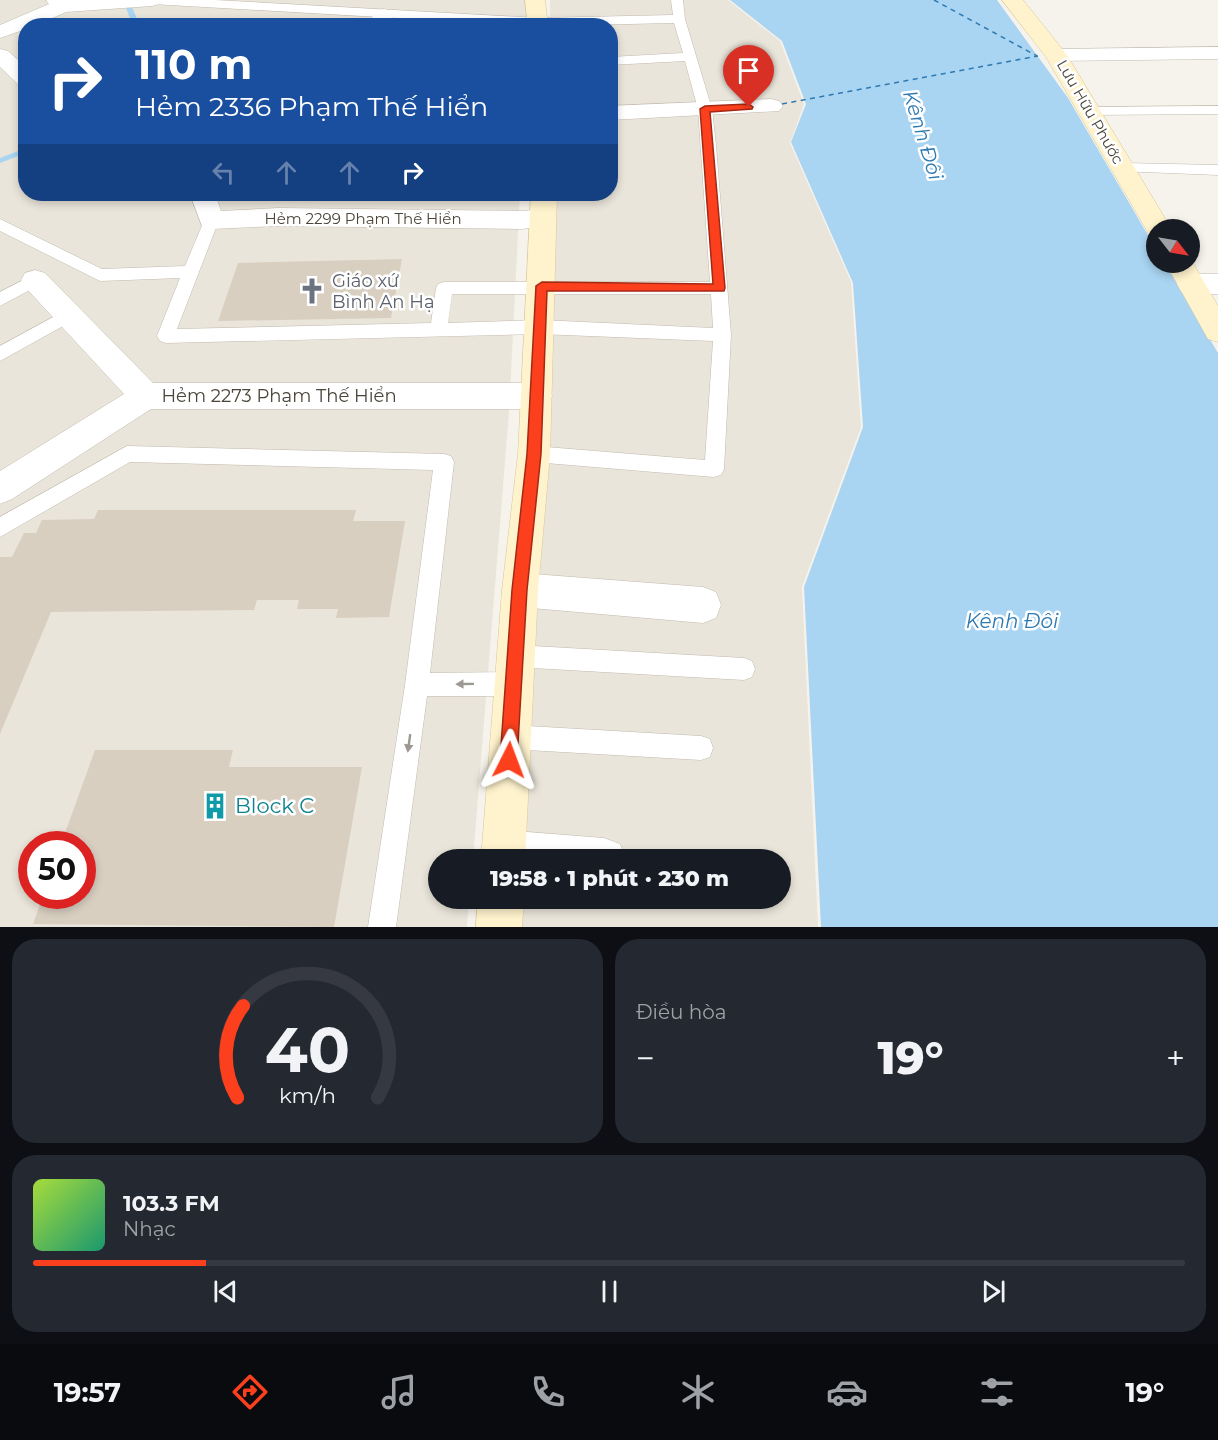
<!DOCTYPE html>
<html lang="vi">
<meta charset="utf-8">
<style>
:root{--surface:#171b24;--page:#242831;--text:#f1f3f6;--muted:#9ea1a6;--line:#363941;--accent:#fc3f1d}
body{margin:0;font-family:Montserrat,sans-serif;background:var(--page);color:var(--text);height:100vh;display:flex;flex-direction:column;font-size:22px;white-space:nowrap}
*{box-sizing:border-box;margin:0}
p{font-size:20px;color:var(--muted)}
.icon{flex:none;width:33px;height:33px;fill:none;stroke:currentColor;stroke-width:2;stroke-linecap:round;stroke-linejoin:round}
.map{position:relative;height:927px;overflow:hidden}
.drawer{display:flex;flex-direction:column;gap:12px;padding:12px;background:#0d0f14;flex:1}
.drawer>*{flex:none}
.guide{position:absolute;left:18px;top:18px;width:600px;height:183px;border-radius:24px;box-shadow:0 3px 9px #0003;background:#1a4fa0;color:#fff;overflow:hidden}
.needle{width:39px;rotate:121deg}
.tools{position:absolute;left:1146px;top:219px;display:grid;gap:12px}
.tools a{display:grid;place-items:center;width:54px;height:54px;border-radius:50%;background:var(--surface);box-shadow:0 3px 9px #0003;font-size:30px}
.speed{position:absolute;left:18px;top:831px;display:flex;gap:12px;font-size:30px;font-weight:700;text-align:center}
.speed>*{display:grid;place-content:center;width:78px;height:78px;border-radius:50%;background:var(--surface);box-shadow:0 3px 9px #0003;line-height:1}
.speed .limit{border:9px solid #d22;background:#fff;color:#111}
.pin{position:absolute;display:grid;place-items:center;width:51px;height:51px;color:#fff;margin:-62px -26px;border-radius:50% 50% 50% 0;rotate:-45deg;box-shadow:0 0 6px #0007}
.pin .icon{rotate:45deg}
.me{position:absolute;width:66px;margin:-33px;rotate:3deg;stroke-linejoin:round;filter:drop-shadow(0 0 4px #0008)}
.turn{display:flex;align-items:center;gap:21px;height:126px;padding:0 18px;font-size:27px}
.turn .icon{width:78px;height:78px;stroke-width:2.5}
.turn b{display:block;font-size:42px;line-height:51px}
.lanes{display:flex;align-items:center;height:57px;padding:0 18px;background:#0003;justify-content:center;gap:30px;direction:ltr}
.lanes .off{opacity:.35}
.big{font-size:45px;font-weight:800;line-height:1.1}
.drawer .tile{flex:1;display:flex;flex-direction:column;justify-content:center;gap:9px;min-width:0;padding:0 21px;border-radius:24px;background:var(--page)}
.drawer .dial{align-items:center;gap:0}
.dial svg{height:156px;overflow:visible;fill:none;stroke:var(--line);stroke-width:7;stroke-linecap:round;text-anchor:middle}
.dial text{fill:var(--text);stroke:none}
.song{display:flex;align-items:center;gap:18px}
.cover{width:72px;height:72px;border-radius:9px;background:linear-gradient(135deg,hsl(80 70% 55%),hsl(160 70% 35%))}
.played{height:6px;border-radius:3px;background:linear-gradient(90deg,var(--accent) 15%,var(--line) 15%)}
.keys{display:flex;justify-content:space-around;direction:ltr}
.heat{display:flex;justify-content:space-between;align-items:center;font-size:33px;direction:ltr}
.drawer .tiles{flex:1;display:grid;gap:12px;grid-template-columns:1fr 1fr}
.tile:last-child{grid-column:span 2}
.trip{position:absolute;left:428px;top:849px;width:363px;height:60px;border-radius:30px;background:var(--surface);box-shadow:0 3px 9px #0003;font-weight:800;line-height:60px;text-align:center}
.menu{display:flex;height:96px;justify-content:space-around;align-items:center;background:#090b0e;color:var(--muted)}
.menu .icon{width:42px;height:42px}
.menu .current{color:var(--accent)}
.menu b{font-size:27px;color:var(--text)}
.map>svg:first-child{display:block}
</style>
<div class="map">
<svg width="1218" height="927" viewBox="0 0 1218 927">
<rect width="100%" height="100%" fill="#f6f3ec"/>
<path fill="#eae5da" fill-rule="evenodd" d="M0 0H528L527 25 26 26V194H520L509 412 473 859 438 860V898L469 899 467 927H0ZM32 844H82V896H32Z
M550 0H728L780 41 804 104 790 143 851 282 861 427 802 587 818 927H521L522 899 780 898V860L524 859 547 433 553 194H610V26L550 25Z"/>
<path fill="#a9d4f2" d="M730 0H997L1068 98 1156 249V262L1165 263 1218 353V927H821L804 587 863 427 853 283 791 142 806 104 782 41Z"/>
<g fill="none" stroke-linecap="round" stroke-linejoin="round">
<path fill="#a9d4f2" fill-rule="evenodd" d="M123 0H129L140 26H133Z
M26 148V153L0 163V158Z"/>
<path stroke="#2e7ab2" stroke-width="1.5" stroke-dasharray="5 4.5" stroke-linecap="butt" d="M934 0 1037 56
M782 104 1038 56"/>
</g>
<path fill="#d8cfc1" d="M402 259 391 318 218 321 238 263Z
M98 510H356L353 521H405L389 617 336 618 338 609H297L299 600H257L254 610 51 612 0 734V557H12L24 533H36L42 520 94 519Z
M95 750H233L229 767H362L334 927 33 924 43 896H82V844H61Z"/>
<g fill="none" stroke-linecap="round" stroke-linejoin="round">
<g stroke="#c2bbae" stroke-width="1">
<path id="lane" d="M146 0H215L538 18 673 15 671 0H683L685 19 712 109 716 145 731 335 724 469 721 475 714 477 534 462 527 460 524 454 527 448 534 446 705 460 713 341 540 334 166 343 160 341 157 336 180 278 100 281 0 231V219L102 269 185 266 206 216H216L219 220 177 329 431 323 436 288 438 284 444 282H710L698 109 685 61 610 65V57L683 53 674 23 535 26 152 4ZM452 294H711L713 328 540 320 448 323Z
M1218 106V114L1090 115 1083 111 1090 107Z
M1123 163 1218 165V175L1118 171 1116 168Z
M35 274 41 276 43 280 41 284 0 306V292Z
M68 309 74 310 77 315 74 320 0 361V346Z
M127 446 444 454 451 456 454 462 430 673 514 672 522 676 526 684 522 692 514 696H427L396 927H368L405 685 433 470 130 462 0 537V517Z
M515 645 744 658 752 661 755 669 752 677 744 680 515 667 507 664 504 656 507 648Z
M510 725 701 736 710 739 713 748 710 757 701 760 510 749 502 745 498 737 502 729Z"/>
</g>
<g stroke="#c2bbae" stroke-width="1">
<path id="street" d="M46 0H162L159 4 152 6 66 12 34 26H26V29L0 38V25L49 4Z
M384 9 391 11 394 15 386 26H365L377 11Z
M1218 47V59L1056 61 1048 60 1045 55 1048 50 1056 49Z
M0 49 8 51 26 67V86L18 84 0 67Z
M771 99 779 101 783 106 779 111 610 120V106Z
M190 194H215L221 211 278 208 523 211 542 209 551 212 555 218 551 224 523 229 278 226 211 229 202 226Z
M35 270 45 273 153 383H536L547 387 552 396 547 405 536 409H151L12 499 0 504V471L124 394 25 287 21 280 25 273Z
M1191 274H1218V294H1191L1181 291 1177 284 1181 277Z
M520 573 703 587 716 592 721 605 716 618 703 623 520 607 507 602 502 590 507 578Z
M503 830 604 838 620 844 626 860H484L481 852 488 837Z"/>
</g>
<g stroke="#d6c79b" stroke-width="1">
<path id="secondary" d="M525 0H545L548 26H528Z
M1002 0H1023L1067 55 1172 230H1156V238L1150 236 1046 57Z
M531 194H557L550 454 538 590 525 860H481L502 590 518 454Z
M1190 258 1218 306V342L1208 339 1165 262H1190Z
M478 898H524L522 927H476Z"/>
</g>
<use href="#lane" fill="#fff" fill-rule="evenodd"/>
<use href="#street" fill="#fff" fill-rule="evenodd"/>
<use href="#secondary" fill="#fff3cd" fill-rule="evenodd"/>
</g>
<defs><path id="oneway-solid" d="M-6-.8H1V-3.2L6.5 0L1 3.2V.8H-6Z" transform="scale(1.5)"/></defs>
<g fill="#9c9892">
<use href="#oneway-solid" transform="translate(465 684) rotate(179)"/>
<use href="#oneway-solid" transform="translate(409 743) rotate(98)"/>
</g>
<path fill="#fc3f1d" stroke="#a42913" stroke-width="1.5" d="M749 104 753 107 752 109 710 112 725 288 724 291H547L541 454 527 590 517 760 515 766 509 769 503 766 500 760 512 590 527 454 536 286 542 282 713 284 700 109 705 106Z"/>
<defs>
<g id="church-bare" transform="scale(2.07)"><path d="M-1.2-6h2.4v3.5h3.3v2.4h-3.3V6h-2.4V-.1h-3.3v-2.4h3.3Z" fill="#6b7280" stroke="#fff" stroke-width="2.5" paint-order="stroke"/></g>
<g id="building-bare" transform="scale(2.07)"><path d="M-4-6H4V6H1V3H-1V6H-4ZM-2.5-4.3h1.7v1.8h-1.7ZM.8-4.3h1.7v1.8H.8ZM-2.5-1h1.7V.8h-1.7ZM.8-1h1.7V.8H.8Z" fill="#0f9aa8" stroke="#fff" stroke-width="2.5" paint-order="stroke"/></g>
</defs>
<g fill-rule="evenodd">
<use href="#church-bare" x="312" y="291"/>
<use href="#building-bare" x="215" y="806"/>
</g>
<g text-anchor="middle" stroke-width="5" stroke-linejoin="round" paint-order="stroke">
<g font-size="15" fill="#4b4439" stroke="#fff">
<text transform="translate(1090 112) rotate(60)" y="5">Lưu Hữu Phước</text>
<text x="363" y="224">Hẻm 2299 Phạm Thế Hiển</text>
</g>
<g font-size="18" fill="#5b616d" stroke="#fff" text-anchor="start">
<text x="332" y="287">Giáo xứ<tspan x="332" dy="21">Bình An Hạ</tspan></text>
</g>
<g font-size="18" fill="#4b4439" stroke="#fff">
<text x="279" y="402">Hẻm 2273 Phạm Thế Hiển</text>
</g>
<g font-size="20" font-style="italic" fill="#2e7ab2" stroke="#fff">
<text transform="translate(923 135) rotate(73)" y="7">Kênh Đôi</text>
<text x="1012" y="628">Kênh Đôi</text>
</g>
<g font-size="21" fill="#0d838f" stroke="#fff" text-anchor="start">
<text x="235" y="813">Block C</text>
</g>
</g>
</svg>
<div class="tools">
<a><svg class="needle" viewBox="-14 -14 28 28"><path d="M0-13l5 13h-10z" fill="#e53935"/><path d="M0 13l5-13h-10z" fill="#9ea1a6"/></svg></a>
</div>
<div class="speed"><div class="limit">50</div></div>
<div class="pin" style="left:749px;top:107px;background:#d93025"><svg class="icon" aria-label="arrive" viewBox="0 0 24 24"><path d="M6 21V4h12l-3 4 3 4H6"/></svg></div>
<svg class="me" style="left:509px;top:760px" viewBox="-20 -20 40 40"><path d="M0-17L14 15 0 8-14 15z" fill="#fc3f1d" stroke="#fff" stroke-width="4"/></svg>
<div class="trip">19:58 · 1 phút · 230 m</div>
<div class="guide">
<div class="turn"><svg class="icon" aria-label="right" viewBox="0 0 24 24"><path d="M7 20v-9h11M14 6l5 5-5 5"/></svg><div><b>110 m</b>Hẻm 2336 Phạm Thế Hiển</div></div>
<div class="lanes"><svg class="icon off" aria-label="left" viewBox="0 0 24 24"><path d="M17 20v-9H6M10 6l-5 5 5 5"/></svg><svg class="icon off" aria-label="ahead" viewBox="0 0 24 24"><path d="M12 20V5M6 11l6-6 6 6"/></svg><svg class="icon off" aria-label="ahead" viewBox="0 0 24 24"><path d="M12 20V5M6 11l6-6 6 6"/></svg><svg class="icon" aria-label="right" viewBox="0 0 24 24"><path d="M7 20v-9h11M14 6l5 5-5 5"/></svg></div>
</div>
</div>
<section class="drawer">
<div class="tiles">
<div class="tile dial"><svg viewBox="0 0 100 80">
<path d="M14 69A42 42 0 1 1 86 69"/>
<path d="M14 69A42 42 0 0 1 17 22" stroke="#fc3f1d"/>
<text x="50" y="56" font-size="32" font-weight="700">40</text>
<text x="50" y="72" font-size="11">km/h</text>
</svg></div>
<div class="tile"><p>Điều hòa</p>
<div class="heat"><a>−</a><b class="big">19°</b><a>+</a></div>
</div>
<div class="tile">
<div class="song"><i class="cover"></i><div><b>103.3 FM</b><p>Nhạc</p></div></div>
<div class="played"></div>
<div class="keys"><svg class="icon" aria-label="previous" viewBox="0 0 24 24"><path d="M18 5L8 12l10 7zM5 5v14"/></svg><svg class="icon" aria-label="pause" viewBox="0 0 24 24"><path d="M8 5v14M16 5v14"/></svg><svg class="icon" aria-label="next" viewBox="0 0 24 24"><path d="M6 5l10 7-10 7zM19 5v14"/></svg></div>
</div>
</div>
</section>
<nav class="menu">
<b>19:57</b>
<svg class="icon current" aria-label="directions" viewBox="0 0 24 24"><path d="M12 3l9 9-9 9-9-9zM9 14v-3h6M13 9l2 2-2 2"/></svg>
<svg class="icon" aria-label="music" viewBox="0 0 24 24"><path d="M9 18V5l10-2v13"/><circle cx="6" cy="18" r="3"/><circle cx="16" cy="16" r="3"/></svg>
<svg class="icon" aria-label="phone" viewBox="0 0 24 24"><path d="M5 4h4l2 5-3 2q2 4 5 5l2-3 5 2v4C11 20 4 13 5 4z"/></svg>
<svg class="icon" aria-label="climate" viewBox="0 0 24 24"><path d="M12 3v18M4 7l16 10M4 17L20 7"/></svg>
<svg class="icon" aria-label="car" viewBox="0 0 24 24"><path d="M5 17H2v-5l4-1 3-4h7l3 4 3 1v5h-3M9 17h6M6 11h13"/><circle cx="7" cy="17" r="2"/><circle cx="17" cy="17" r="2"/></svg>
<svg class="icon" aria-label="filters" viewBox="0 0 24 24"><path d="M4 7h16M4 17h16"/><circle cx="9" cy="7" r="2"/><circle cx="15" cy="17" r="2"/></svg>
<b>19°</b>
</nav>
